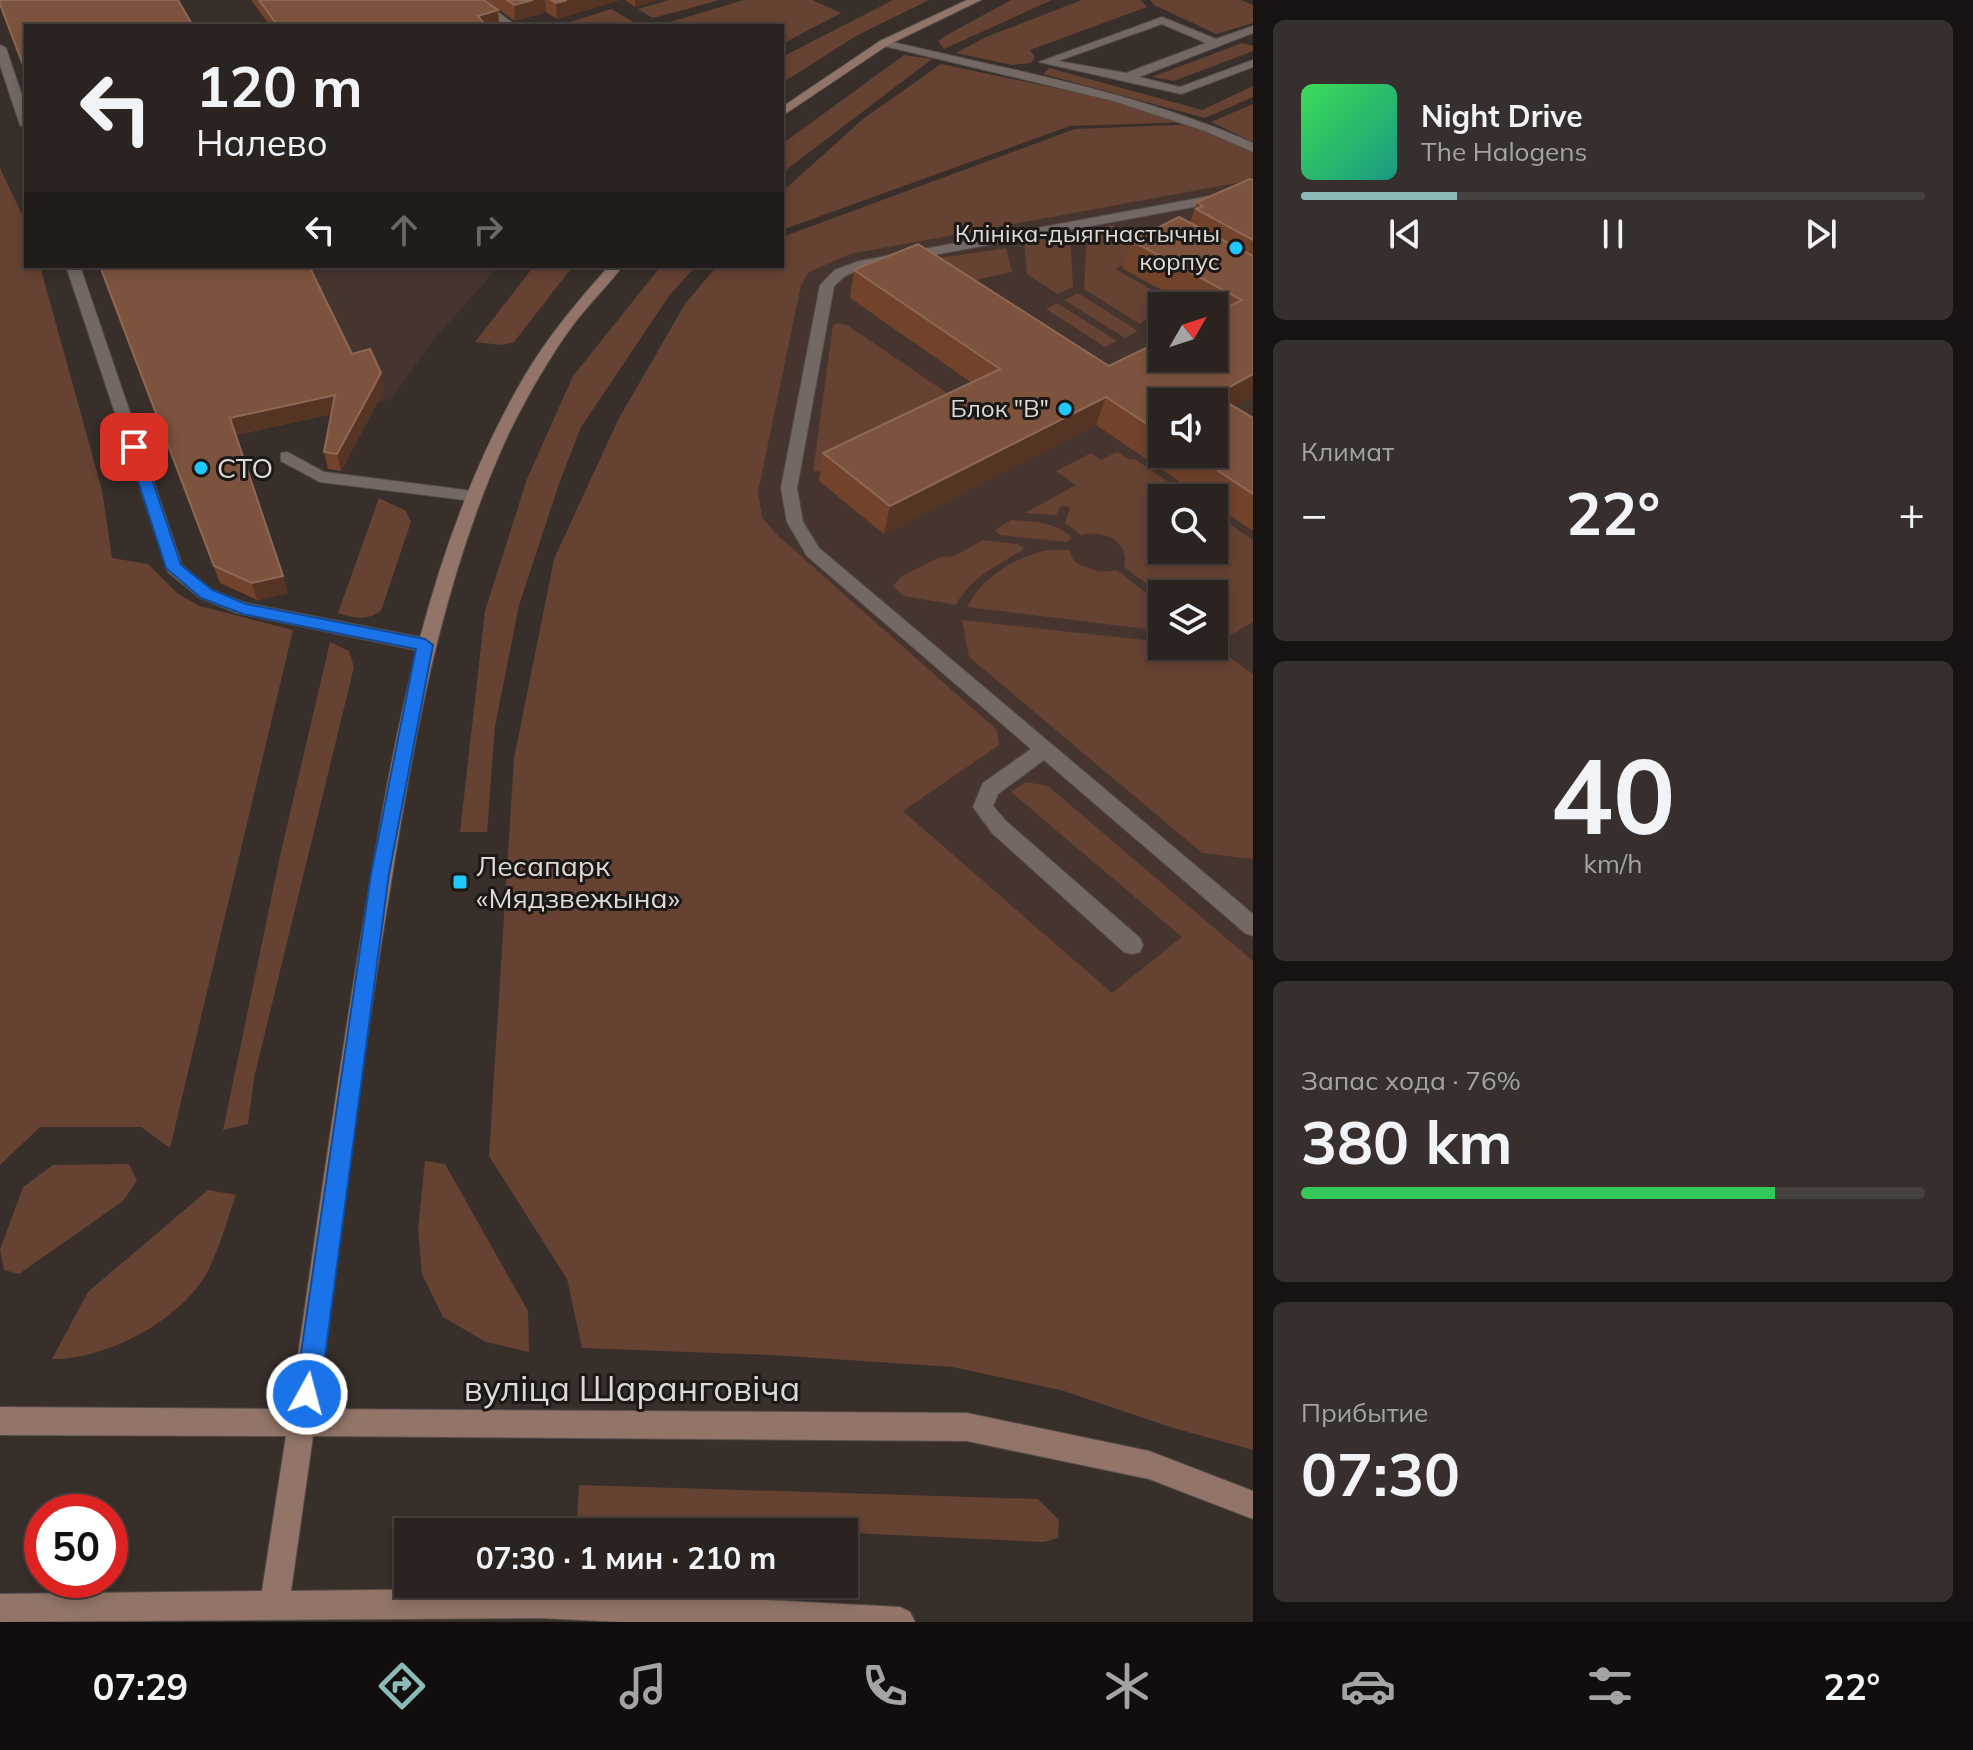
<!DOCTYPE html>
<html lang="ru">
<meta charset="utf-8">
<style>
:root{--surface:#2a2320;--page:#362f2d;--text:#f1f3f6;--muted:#a5a4a5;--line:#46403e;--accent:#8bbbb9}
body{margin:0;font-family:Mulish,sans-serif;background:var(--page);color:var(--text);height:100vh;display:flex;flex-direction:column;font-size:30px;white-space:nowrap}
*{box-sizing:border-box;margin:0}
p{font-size:26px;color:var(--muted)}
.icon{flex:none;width:44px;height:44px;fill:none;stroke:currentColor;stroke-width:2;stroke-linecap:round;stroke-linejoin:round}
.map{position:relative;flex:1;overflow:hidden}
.panel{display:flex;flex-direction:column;gap:20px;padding:20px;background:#171312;width:720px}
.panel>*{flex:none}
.banner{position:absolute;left:24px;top:24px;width:760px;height:244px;border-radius:0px;box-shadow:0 4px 12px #0003,0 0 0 2px var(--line);background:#2a2320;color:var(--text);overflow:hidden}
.needle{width:52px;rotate:51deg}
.fabs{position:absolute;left:1148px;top:292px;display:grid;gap:16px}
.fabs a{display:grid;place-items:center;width:80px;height:80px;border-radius:0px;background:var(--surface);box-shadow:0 4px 12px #0003,0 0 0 2px var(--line);font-size:40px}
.speed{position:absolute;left:24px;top:1494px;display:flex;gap:16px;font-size:40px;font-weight:700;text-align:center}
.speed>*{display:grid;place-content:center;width:104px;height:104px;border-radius:50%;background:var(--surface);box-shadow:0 4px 12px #0003,0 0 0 2px var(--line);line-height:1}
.speed .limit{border:12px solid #d22;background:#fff;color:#111}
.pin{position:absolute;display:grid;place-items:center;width:68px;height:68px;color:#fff;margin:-34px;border-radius:16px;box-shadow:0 4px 12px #0006}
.me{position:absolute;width:88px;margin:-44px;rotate:7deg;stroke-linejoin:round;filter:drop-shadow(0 0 6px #0008)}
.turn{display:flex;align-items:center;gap:28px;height:168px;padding:0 40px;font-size:36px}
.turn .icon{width:104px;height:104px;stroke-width:2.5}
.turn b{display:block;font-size:56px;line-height:68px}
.lanes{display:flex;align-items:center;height:76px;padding:0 40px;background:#0003;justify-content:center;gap:40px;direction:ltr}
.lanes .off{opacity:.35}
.big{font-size:60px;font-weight:700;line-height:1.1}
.panel .tile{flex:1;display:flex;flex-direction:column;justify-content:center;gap:12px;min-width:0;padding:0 28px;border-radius:12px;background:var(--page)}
.panel .dial{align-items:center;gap:0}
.dial b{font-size:104px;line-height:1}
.song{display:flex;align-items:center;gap:24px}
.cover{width:96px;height:96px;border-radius:12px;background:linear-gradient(135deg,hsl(130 70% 55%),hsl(170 70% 35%))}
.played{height:8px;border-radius:4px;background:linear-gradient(90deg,var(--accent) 25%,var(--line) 25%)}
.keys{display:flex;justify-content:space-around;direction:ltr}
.heat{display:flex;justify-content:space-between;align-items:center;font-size:44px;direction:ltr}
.charge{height:12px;border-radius:6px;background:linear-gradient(90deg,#34c759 76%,var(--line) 0)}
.trip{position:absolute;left:394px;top:1518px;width:464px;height:80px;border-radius:0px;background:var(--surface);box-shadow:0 4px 12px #0003,0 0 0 2px var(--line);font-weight:700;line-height:80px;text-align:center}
.tabs{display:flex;height:128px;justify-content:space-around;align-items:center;background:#110e0d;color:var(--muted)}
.tabs .icon{width:56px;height:56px}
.tabs .current{color:var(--accent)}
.tabs b{font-size:36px;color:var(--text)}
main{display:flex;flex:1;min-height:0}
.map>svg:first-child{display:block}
</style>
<main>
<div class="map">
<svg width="1253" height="1622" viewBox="0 0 1253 1622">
<rect width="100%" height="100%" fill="#382f2a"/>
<path fill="#45352e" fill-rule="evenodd" d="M1253 143V1116L623 567 782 266ZM1162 306H1214V358H1162ZM1162 402H1214V454H1162ZM1162 498H1214V550H1162ZM1162 594H1214V646H1162Z
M98 266H499L431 343 391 399 168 449Z"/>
<path fill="#664232" d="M669 0H720L653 18 638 9Z
M744 0H812L841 13 782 44V26H657Z
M893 0H929L856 36 782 83V57Z
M1011 0H1052L944 49 938 41 945 36Z
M1082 0H1141L1147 7 1030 50 1035 57 1031 63 1012 65 956 53 986 37Z
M1150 0H1241L1253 5V23L1216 34 1154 5Z
M611 9 637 24 558 26Z
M1242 43 1253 46V51L1174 81 1152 77Z
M904 55 932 59 782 173V144Z
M941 64 1145 107 1193 122 1070 126 782 230V192L863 119Z
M1049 68 1202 110 1253 86V97L1205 118 1043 74Z
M1253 104V142L1211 122Z
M1200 124 1253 151V180L850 254 809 272 801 285 758 492 762 517 776 534 997 730 999 745 903 811 1112 993 1182 937 1011 792 1026 782 1048 786 1253 961V1450L1170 1427 1064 1391 953 1367 772 1355 582 1348 567 1279 489 1156 514 758 554 559 618 420 685 304 717 266H782V237L1075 129Z
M0 168 26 223V266H40L102 490 112 558 148 564 178 594 200 606 293 630 170 1148 141 1127H40L0 1165Z
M1112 225 1156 249 1115 269 1166 298 1208 277 1214 306H1162V312L1153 313 1140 324 1084 289 1087 231Z
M1070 234 1073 287 1057 294 1027 274 1024 241Z
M1006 248 1012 272 967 282 938 258Z
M534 266H573L514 342 502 345 475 342Z
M661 266H696L669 296 581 427 560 481 519 605 495 726 487 832H460L485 611 527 479 573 376Z
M1078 293 1138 331 1125 338 1064 300Z
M1057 303 1117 341 1105 347 1046 309Z
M836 323 847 325 950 395 830 472 813 471 833 325Z
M1117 452 1130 460 1135 459 1192 498H1162V550H1214V513L1253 540V622L1231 635 1215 634 1214 594 1162 595 1124 567C1131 541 1102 529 1081 535L1065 523 1070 507 1061 506 1056 515 1025 513 1076 485 1056 471 1091 453 1101 460Z
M379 498 406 511 411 522 381 611C366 621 354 618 338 613Z
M1011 520C1033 522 1056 521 1072 538L1067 542 1000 535 995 530Z
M983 540 1017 544 1025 548C1000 565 970 577 956 605L903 596 893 586 902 576 940 557 954 556Z
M1049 550H1069L1074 561 1080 565 1100 572 1117 570 1162 606V631L967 607C983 576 1016 556 1049 550Z
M962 620 1162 642V646L1218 649 1253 674V859L1202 853 969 657Z
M330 642 349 651 354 667 254 1078 248 1124 223 1130 280 856Z
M425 1161 445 1164 528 1311 529 1352 486 1342 443 1317 422 1274 418 1229Z
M129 1164 137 1181 123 1201 19 1274 4 1270 0 1250 23 1187 53 1165Z
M208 1190 236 1195C227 1220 220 1247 208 1271 182 1320 106 1360 52 1359L88 1292Z
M579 1485 1038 1499 1059 1520 1058 1538 1044 1542 577 1520Z"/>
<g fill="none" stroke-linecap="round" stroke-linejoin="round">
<g stroke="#554d4a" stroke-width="2">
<path id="service" d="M469 0H481L517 26H505Z
M1162 17 1216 39 1253 26V33L1139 77 1180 87 1253 60V67L1181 94 1039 62ZM1162 24 1206 43 1126 73 1058 61Z
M884 40C1009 70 1135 91 1253 143V152L1205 131 1114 101 880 45V41Z
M0 45 6 48 26 107V129L20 125 0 65Z
M1253 188V196L863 268 845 276 834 286 797 488 803 522 819 548 1253 914V936L1245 933 1044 760 998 794 993 806 1006 821 1140 938 1143 945 1140 952 1132 954 1124 952 992 833 973 807 983 783 1031 749 807 556 787 522 781 488 820 285 835 270 859 261Z
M66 266H80L182 565 212 590 246 603 425 638 431 640 434 645 431 650 425 652 237 613 200 598 168 572Z
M287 452 324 472 473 491 481 496 473 501 320 482 281 461V453Z"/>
</g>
<g stroke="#554d4a" stroke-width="2">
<path id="secondary" d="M967 0H981L888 45 782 116V107L880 41Z
M609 266H623C608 285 591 302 576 321 550 356 527 396 508 435 443 576 415 731 391 883 362 1058 341 1234 317 1409L967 1413 1149 1451 1253 1491V1519L1149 1479 967 1441 313 1436 291 1591 539 1588 900 1607 910 1612 915 1622H622L539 1618 0 1622V1594L262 1591 286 1436 0 1435V1407L290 1409C314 1248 336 1086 363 925 394 737 427 543 524 377 548 336 578 301 609 266Z"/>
</g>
<use href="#service" fill="#736863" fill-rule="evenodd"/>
<use href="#secondary" fill="#927568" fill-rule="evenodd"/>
</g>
<path fill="#72422b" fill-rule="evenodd" d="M251 0H484L498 10 499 26H270Z
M486 0H620L557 19 546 12 515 21Z
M625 0H657L635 7Z
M1253 180V396L1234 406 1253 418V531L1214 505V498H1204L1096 425 884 534 819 481 823 453 972 383 850 298 854 270 1109 366 1214 358V306H1190L1122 268 1132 241 1190 223 1197 202ZM1162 402 1214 454H1162Z
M99 266 352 354 384 390 341 471 328 469 324 452 332 414 235 435 288 593 257 600 220 583Z"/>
<path fill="#563423" d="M533 0H545L546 12 515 21 514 5Z
M567 0H620L557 19 556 3Z
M635 0H657L635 7Z
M498 10 499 26H479L478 16Z
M381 373 384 390 341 471 337 454Z
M1253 374V396L1214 417 1215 395Z
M335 395 339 412 235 435 230 418Z
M1106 397 1096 425 884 534 890 506Z
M283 576 288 593 257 600 252 583Z"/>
<path fill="#7e533d" stroke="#8d6855" stroke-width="2" d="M0 0H178L193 26H26V73L0 4Z
M259 0H484L498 10 478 16 486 26H278Z
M507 0H533L514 5Z
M551 0H567L556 3Z
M1250 179 1253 180V240L1196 209 1203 206 1197 202Z
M1179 217 1253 256V374L1215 395 1253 418V494L1193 454H1214V402H1162V434L1106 397 890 506 823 453 1000 369 854 270 918 244 1109 366 1162 340V358H1214V314L1242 300 1132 241Z
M100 266H309L352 354 370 349 381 373 337 454 324 452 335 395 230 418 283 576 252 583 214 566Z"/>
<path fill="#1a73e8" stroke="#114b97" stroke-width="2" d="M134 443 141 447 181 565 212 590 246 604 425 639 433 645 389 874 320 1394 316 1402 307 1406 299 1402 295 1394 371 874 416 649 243 614 201 598 166 568 127 447Z"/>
<g fill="#1fc9fd" stroke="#1c1816" stroke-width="3">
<circle cx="1236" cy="248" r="8"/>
<circle cx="1065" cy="409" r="8"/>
<circle cx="201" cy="468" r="8"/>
<rect x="452" y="874" width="16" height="16" rx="4"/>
</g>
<g text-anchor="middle" stroke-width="6" stroke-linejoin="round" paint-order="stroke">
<g font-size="24" fill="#dfd9d6" stroke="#1c1816" text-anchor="end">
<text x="1220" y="242">Клініка-дыягнастычны<tspan x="1220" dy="28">корпус</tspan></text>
<text x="1049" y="417">Блок "В"</text>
</g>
<g font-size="28" fill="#dfd9d6" stroke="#1c1816" text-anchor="start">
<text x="217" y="478">СТО</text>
<text x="476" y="876">Лесапарк<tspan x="476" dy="32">«Мядзвежына»</tspan></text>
</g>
<g font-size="34" fill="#dfd9d6" stroke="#1c1816">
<text x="632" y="1401">вуліца Шаранговіча</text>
</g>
</g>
</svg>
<div class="fabs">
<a><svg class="needle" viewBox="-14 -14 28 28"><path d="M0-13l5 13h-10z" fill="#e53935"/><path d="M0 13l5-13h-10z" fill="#a5a4a5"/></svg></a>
<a><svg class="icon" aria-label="sound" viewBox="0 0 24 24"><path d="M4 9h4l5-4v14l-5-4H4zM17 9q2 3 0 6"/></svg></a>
<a><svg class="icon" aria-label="search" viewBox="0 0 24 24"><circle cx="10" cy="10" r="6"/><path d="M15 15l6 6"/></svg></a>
<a><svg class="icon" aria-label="layers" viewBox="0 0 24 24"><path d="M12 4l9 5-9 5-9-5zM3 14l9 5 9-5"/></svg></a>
</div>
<div class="speed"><div class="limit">50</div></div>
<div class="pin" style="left:134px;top:447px;background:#d93025"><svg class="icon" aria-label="arrive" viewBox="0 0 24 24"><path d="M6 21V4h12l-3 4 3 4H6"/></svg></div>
<svg class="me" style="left:307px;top:1394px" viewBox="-20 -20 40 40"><circle r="17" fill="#1a73e8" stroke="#fff" stroke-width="3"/><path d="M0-11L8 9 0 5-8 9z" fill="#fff"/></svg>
<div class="trip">07:30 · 1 мин · 210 m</div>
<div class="banner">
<div class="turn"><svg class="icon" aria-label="left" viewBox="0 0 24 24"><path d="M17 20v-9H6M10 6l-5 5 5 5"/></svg><div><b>120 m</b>Налево</div></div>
<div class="lanes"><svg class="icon" aria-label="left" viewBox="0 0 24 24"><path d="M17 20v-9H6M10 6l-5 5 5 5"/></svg><svg class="icon off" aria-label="ahead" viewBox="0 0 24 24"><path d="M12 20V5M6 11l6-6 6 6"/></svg><svg class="icon off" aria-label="right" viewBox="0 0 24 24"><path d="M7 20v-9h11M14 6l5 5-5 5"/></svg></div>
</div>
</div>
<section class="panel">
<div class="tile">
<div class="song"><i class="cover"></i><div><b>Night Drive</b><p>The Halogens</p></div></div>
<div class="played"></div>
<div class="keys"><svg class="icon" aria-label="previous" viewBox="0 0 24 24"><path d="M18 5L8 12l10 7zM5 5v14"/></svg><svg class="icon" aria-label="pause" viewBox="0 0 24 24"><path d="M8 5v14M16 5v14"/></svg><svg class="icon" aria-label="next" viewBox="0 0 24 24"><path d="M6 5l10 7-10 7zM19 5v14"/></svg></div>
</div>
<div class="tile"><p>Климат</p>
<div class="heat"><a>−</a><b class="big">22°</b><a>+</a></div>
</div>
<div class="tile dial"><b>40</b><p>km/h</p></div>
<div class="tile"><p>Запас хода · 76%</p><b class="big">380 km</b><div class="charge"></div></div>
<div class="tile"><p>Прибытие</p><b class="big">07:30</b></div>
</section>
</main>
<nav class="tabs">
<b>07:29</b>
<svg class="icon current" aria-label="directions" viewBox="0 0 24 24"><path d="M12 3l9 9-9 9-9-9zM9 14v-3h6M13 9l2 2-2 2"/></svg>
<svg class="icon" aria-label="music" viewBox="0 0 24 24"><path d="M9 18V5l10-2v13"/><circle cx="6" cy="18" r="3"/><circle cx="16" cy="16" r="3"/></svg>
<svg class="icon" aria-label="phone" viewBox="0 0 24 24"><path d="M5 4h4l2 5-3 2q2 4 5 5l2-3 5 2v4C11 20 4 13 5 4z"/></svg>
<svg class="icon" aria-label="climate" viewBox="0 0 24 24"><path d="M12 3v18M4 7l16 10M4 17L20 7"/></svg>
<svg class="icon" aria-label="car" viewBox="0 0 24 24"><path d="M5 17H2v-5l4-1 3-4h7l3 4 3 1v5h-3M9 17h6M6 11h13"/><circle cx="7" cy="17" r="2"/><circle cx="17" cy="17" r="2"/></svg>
<svg class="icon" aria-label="filters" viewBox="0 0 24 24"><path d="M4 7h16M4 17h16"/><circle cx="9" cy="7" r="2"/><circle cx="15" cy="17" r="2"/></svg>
<b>22°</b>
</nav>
